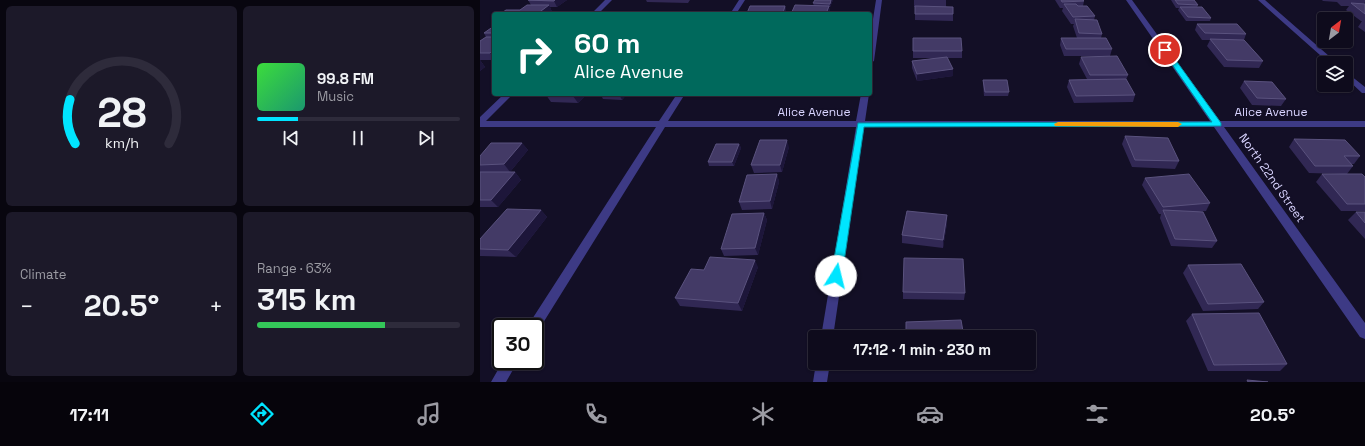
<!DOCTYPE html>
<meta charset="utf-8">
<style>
:root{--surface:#0e0b1c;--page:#1c1929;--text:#f1f3f6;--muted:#9b9ba3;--line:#2e2b3b;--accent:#00e5ff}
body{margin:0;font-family:"Space Grotesk",sans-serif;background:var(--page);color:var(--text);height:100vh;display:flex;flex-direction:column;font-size:15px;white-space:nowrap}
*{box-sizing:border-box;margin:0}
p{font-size:13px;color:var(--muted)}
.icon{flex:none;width:22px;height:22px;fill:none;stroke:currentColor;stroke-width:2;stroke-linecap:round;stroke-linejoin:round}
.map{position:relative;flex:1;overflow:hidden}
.sheet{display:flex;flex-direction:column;gap:6px;padding:6px;background:#08060f;width:480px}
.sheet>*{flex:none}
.top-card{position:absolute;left:12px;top:12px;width:380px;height:84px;border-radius:4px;box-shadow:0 1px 3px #0004,0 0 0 1px var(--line);background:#00695c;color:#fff;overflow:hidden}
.needle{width:26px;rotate:31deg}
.tools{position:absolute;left:837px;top:12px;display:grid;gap:8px}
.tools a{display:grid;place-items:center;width:36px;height:36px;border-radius:4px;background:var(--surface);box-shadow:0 1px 3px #0004,0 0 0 1px var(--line);font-size:20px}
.speed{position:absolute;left:12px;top:318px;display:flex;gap:8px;font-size:20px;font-weight:700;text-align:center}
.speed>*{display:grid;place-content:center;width:52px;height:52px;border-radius:50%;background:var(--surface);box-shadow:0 1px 3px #0004,0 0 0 1px var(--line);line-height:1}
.speed .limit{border:2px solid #111;border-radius:6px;background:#fff;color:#111}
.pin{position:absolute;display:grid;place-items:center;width:34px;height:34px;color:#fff;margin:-17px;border:2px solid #fff;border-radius:50%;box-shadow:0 1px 4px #0007}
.me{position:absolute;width:44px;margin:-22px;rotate:9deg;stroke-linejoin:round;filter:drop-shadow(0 0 3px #0008)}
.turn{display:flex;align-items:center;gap:14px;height:84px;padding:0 16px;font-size:18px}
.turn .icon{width:52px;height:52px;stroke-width:2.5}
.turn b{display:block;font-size:28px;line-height:34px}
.big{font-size:30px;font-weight:600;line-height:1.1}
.sheet .widget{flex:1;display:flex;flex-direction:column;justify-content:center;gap:6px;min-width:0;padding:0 14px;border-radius:6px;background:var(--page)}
.sheet .dial{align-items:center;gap:0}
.dial svg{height:104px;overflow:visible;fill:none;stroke:var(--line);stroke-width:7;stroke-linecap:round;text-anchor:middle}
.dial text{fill:var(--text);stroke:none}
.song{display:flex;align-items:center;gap:12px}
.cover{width:48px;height:48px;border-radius:6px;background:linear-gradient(135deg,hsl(120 70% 55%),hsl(160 70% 35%))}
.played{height:4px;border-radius:2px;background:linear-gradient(90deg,var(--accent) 20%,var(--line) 20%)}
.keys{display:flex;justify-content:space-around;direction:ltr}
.heat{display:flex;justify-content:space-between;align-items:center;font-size:22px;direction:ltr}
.charge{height:6px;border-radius:3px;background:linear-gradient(90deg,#34c759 63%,var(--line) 0)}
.sheet .tiles{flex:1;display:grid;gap:6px;grid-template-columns:repeat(2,1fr)}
.trip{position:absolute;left:328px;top:330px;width:228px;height:40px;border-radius:4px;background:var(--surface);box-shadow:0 1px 3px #0004,0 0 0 1px var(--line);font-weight:600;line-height:40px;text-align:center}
.tabs{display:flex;height:64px;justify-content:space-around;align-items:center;background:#06040b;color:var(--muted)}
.tabs .icon{width:28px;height:28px}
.tabs .active{color:var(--accent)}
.tabs b{font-size:18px;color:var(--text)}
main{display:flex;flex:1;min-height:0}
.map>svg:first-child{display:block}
</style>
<main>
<section class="sheet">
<div class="tiles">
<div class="widget dial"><svg viewBox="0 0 100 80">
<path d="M14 69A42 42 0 1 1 86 69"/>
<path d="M14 69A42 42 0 0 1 10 35" stroke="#00e5ff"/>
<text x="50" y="56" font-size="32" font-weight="700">28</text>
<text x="50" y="72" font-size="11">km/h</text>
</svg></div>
<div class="widget">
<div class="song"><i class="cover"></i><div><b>99.8 FM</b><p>Music</p></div></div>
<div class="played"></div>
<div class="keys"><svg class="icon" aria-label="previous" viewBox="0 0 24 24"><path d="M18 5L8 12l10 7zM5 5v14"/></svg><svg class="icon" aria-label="pause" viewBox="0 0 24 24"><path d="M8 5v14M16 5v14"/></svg><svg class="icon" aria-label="next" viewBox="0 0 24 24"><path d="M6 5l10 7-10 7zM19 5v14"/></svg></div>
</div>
<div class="widget"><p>Climate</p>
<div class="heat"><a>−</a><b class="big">20.5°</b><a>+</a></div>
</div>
<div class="widget"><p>Range · 63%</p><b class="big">315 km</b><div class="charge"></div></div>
</div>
</section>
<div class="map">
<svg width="885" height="382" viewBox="0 0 885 382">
<rect width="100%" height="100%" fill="#130f26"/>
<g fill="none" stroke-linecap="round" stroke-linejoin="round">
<path fill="#3d3a85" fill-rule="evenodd" d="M125 0H132L118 14H111Z
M259 0H265L256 14H250Z
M396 0H402L394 61 390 63V38Z
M646 0H652L740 121H885V127H744L885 323V339L880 337 734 127H384L353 337H341L376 127H185L58 331 55 332V327H47L176 127H0V117L24 94H33L6 121H179L197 94H205L188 121H376L381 94H389L385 121H730Z
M778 0H785L857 63H849Z
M866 72 885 87V93H882L866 78Z
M23 361H38L26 382H11Z
M336 363H350L347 382H333Z"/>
</g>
<path fill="#312854" d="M48 0H87L77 7H70L72 12 40 10 51 5Z
M166 0H210L208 3 167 2Z
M353 0 350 7H349L350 12 349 14H311L334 6 333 3Z
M434 0H466V6L473 14V21L435 20V7H434Z
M575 0H603L604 1 603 6 615 16 614 20 622 34 621 38 632 49 630 56H584L580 45 581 38H597L593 26 594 24H591L582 11 583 8H580Z
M691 0H714L718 5 717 7 731 18 730 21H706L698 10 699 8H696Z
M842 0H885V2L884 4H885V32L878 27 882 21H881L866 10 869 6H861L857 2 843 1Z
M305 6 306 9 305 14H267V13Z
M717 24 766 34 764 40 783 61 779 68 744 67 727 46 730 40H722L715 30Z
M14 26V60H0L5 67 0 71V41L6 37 4 33Z
M433 38 482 51V58H467L473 69V76L437 81 432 68V61L456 58H433Z
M601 57 648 75 646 80 655 95 653 102 594 103 587 87 589 80 607 79 599 64Z
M503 80 529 92 528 96H504L503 84Z
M764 81 806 99 801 106 772 105 760 88Z
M67 94H119L117 96H105L98 103 71 102 66 95Z
M147 94 142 100 123 99 121 95Z
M645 136 699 161 695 169 652 167 642 144Z
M814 139 880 156 874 164H871L873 166 867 174 885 177V211H861L836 182 842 174H862L829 173 809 147Z
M42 143 48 150 30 172H1H35L41 180 18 207H0V156Z
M259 144 261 148 254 166H229L228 162Z
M309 147 302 172 274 173 271 165Z
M297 174 299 182 292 209 262 210 259 202Z
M665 178 730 203 726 211 717 212 737 241 732 248 691 246 680 218 681 214H679L662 185Z
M61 210 67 217 36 257 0 256V239Z
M876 212H885V239L868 220Z
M284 213 287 220 278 255 244 256 241 249Z
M467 215V223L463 248 422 243V235Z
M708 265 784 302 778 309 723 311 703 273Z
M278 267 262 311 200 306 195 298 224 270Z
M423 292 485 293 484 300 423 299Z
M712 314 807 364 800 371H728L706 321Z"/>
<path fill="#1d163a" d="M75 0H87L77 7 74 1Z
M351 0H353L350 7V4Z
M69 5 72 12 70 14H57Z
M305 6 306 9 305 14H303V13Z
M349 6 350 12 349 14H346Z
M14 50V58L10 53Z
M0 60 5 67 0 71Z
M473 69V76L437 81V74Z
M95 94H104L105 96 98 103 93 96Z
M141 94H147L142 100 140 96Z
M307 140 309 147 302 172 300 165Z
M42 143 48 150 30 172 24 164Z
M259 144 261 148 254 166 252 162Z
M35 172 41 180 18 207 11 200Z
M297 174 299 182 292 209 290 201Z
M61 210 67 217 36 257 28 250Z
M284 213 287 220 278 255 275 248Z
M467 215V223L463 248V240Z
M275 260 278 267 262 311 258 303Z"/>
<path fill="#433a66" stroke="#5a527e" d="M48 0H75L74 1Z
M335 0H351L350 4 333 3Z
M581 0H603L604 1 582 2Z
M695 0H714L718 5 698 4Z
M871 3 885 4V14Z
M584 4H596L598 6H607L615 16 593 17Z
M47 5H69L57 14H20L26 10H40Z
M315 5 349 6 346 14H311Z
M270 6H305L303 13H267Z
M435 6 473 7V14H435Z
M700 7H722L731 18 708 17Z
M595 19 617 20 622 34 599 33Z
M717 24H757L766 34 725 33Z
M14 26V33H4Z
M6 37H14V50L10 53H0V41Z
M433 38H481L482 51H433Z
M581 38H626L632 49H586Z
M730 39 764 40 783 61 747 60Z
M637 56 648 75H610L601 57Z
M467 57 473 69 437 74 432 61Z
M646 79 655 95 596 96 589 80Z
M503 80H527L529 92H505Z
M764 81 792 82 806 99 777 98Z
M67 94H95L93 96 66 95Z
M122 94H141L140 96 121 95Z
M645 136 688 138 699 161 655 160Z
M814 139 865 140 880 156H864L873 166H835Z
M280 140H307L300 165H271Z
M11 143H42L24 164 0 165V156Z
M236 144H259L252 162H228Z
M0 172H35L11 200H0Z
M297 174 290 201 259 202 267 175Z
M709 174 730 203 683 207 665 178Z
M842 174H882L885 177V204H867Z
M27 209 61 210 28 250 0 249V239Z
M683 210 723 212 737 241 695 239Z
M427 211 467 215 463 240 422 235Z
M876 212H885V223Z
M284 213 275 248 241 249 252 214Z
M230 257 275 260 258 303 195 298 211 269 224 270Z
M424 258 483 259 485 293 423 292Z
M761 264 784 302 728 304 708 265Z
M779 313 807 364 734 365 712 314Z
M481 320 484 337H426V322Z
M767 380 788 382H768Z"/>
<path fill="#00e5ff" stroke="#0095a6" d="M683 48H687L741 123V126L384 127 362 276 360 279 356 281 353 279 351 276 378 123 732 122 682 50Z"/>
<path fill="#f59e0b" d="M578 122H698L702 124 698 127 575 126 574 124Z"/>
<g text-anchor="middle" stroke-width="4" stroke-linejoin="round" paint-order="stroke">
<g font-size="12" fill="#d9d4ff" stroke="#130f26">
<text x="334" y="116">Alice Avenue</text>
<text x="791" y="116">Alice Avenue</text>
<text transform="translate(792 178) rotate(55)" y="4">North 22nd Street</text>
</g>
</g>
</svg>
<div class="tools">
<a><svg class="needle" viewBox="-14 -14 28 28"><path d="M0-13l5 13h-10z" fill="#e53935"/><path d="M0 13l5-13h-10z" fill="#9b9ba3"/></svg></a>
<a><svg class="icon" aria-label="layers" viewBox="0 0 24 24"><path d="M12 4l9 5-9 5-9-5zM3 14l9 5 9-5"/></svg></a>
</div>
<div class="speed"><div class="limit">30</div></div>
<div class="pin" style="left:685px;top:50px;background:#d93025"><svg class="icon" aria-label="arrive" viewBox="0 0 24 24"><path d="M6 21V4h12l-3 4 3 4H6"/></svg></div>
<svg class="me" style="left:356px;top:276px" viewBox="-20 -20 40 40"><circle r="19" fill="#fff"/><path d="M0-13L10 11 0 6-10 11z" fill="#00e5ff"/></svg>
<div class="trip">17:12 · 1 min · 230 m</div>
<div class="top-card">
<div class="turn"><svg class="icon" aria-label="right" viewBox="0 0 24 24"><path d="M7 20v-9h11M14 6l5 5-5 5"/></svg><div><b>60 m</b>Alice Avenue</div></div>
</div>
</div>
</main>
<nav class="tabs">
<b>17:11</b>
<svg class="icon active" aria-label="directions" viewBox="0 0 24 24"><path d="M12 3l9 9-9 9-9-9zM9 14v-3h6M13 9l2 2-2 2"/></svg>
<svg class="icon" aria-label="music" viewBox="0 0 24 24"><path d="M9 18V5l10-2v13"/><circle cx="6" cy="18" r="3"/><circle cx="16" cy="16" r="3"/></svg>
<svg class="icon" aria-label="phone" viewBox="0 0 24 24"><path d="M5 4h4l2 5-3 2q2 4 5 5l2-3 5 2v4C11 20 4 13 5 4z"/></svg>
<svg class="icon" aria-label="climate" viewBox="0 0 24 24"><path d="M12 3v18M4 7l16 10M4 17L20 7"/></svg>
<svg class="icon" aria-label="car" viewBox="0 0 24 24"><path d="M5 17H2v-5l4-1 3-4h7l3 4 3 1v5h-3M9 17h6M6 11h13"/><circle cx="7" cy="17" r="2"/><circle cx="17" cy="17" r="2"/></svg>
<svg class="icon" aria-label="filters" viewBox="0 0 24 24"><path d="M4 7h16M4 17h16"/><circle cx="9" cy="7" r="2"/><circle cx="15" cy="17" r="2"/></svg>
<b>20.5°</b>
</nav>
